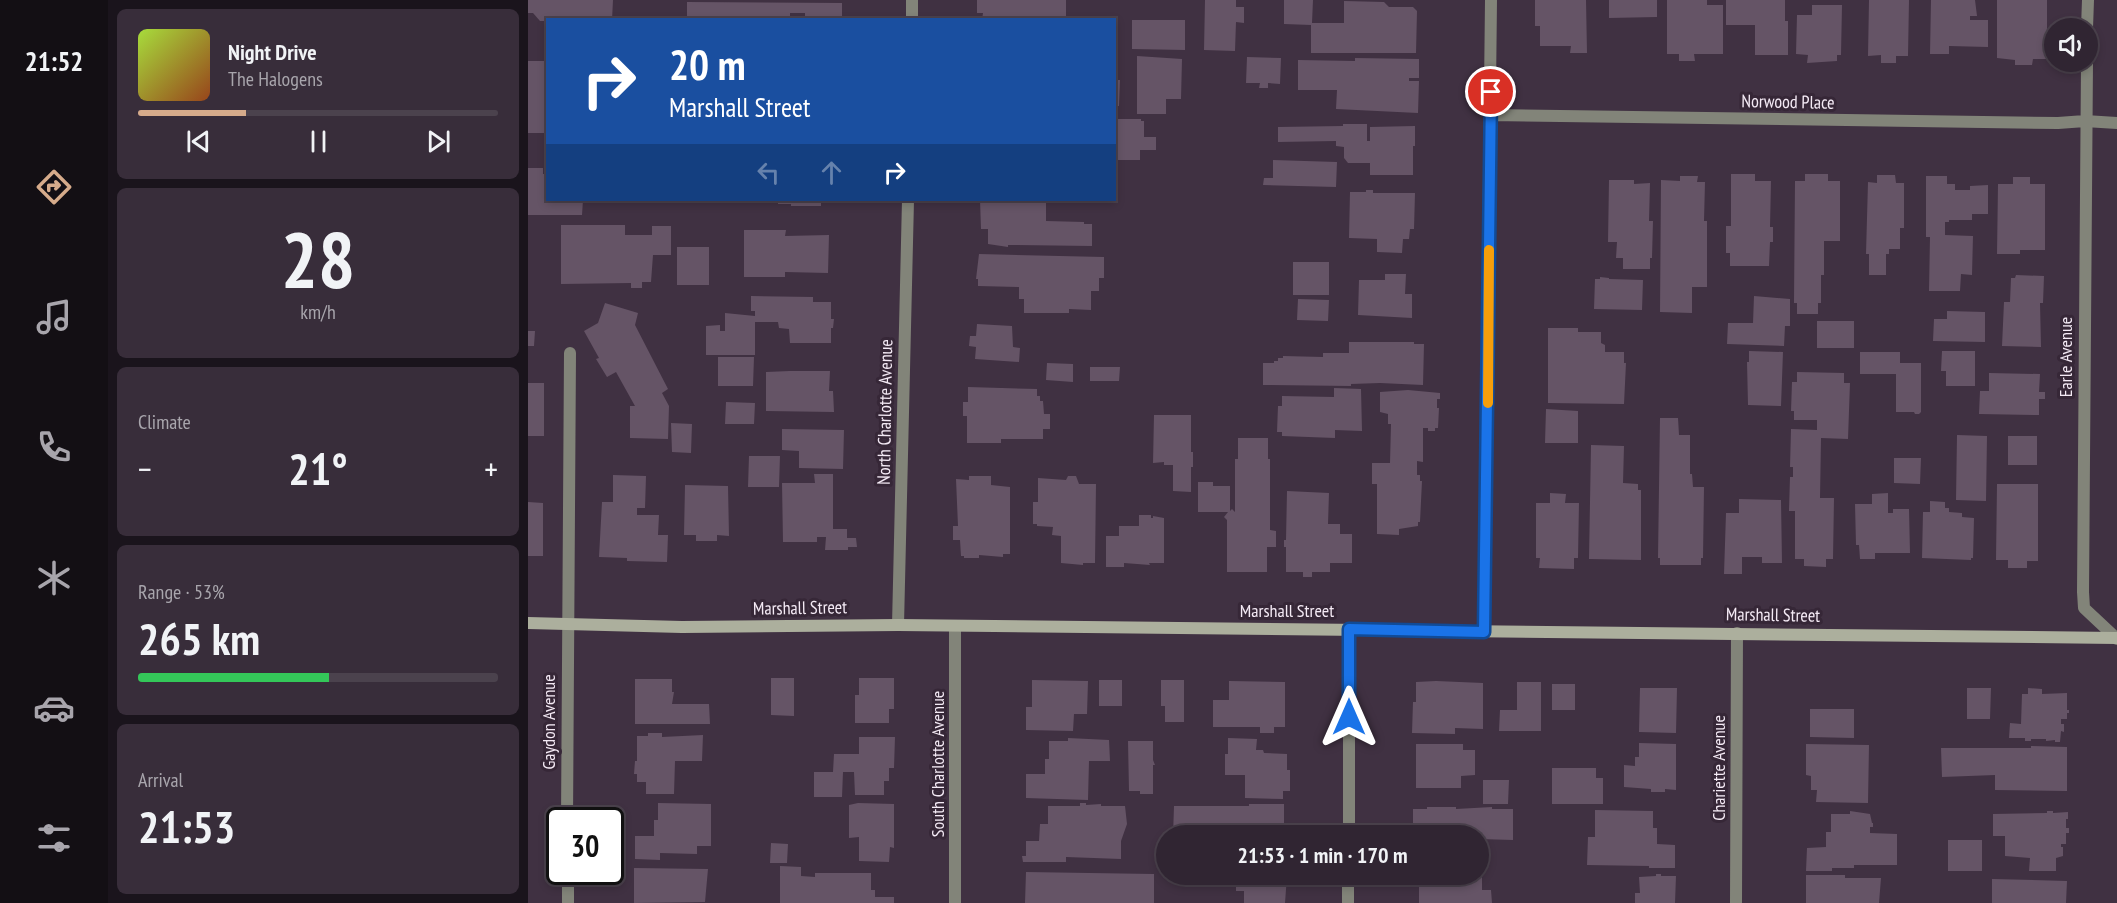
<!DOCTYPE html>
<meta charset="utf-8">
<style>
:root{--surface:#302532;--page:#382d3a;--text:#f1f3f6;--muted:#a8a5ac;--line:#4b424d;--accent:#d6ab8b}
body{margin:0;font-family:"PT Sans Narrow",sans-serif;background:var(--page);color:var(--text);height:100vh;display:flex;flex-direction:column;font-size:22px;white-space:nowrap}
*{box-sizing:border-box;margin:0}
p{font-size:20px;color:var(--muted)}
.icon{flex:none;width:33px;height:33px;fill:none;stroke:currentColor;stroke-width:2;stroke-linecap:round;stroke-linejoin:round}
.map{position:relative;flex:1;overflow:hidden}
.drawer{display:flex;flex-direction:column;gap:9px;padding:9px;background:#1a141c;width:420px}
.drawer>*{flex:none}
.hud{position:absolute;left:18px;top:18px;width:570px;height:183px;border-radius:0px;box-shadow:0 3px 9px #0003,0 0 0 2px var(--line);background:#1a4fa0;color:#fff;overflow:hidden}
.tools{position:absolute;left:1516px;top:18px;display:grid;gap:12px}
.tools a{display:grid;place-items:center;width:54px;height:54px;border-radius:50%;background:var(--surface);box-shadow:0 3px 9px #0003,0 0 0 2px var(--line);font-size:30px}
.speed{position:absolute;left:18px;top:807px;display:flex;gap:12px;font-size:30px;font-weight:700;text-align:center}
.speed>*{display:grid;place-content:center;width:78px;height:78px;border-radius:50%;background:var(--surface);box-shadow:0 3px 9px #0003,0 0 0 2px var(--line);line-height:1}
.speed .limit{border:3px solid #111;border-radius:9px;background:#fff;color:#111}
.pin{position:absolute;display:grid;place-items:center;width:51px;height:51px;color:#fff;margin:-26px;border:3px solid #fff;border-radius:50%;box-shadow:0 2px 6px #0007}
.me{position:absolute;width:66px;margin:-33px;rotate:0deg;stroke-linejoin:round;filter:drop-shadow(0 0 4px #0008)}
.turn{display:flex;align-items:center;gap:21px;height:126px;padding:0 24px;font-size:27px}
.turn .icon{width:78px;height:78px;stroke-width:2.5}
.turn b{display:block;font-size:42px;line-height:51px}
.lanes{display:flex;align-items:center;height:57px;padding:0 24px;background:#0003;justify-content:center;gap:30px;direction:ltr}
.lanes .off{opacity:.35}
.big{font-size:45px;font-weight:800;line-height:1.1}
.drawer .card{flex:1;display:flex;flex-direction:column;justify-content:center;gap:9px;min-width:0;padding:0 21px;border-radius:9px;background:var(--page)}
.drawer .dial{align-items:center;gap:0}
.dial b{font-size:78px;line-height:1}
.song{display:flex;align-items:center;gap:18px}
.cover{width:72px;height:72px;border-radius:9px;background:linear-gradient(135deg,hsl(80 70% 55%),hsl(20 70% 35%))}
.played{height:6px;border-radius:3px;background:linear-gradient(90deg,var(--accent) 30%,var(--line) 30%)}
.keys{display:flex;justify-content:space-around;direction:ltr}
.heat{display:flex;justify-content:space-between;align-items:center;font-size:33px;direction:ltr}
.charge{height:9px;border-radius:4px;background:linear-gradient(90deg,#34c759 53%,var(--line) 0)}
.trip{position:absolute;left:628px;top:825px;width:333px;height:60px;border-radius:30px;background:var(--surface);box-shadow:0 3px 9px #0003,0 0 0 2px var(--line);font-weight:800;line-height:60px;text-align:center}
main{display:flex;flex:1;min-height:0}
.tabs{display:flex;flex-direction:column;width:108px;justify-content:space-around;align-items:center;background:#130f14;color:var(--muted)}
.tabs .icon{width:42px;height:42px}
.tabs .current{color:var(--accent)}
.tabs b{font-size:27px;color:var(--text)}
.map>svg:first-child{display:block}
</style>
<main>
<nav class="tabs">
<b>21:52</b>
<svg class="icon current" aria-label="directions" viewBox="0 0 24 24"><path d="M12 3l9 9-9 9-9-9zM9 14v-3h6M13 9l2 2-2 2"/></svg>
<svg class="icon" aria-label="music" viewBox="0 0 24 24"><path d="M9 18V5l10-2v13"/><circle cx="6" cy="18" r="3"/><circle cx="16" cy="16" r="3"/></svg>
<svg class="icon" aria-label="phone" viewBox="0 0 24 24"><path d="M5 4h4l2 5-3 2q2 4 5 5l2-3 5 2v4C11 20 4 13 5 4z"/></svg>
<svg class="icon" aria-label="climate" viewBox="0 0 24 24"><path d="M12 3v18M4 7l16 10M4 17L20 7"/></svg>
<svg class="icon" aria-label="car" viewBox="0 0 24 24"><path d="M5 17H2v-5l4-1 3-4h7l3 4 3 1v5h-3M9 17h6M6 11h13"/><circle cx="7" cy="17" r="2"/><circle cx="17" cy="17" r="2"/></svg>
<svg class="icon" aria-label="filters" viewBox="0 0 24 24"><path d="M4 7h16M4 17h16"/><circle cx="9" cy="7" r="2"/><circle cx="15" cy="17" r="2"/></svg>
</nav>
<section class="drawer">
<div class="card">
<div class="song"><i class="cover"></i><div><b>Night Drive</b><p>The Halogens</p></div></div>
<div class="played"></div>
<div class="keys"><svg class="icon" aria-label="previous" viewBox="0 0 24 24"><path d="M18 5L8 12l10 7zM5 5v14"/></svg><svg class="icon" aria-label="pause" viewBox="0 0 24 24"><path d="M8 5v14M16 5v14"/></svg><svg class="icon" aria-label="next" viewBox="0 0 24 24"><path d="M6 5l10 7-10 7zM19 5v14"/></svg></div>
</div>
<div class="card dial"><b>28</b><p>km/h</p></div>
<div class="card"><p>Climate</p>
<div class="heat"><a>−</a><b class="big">21°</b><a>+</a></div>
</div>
<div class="card"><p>Range · 53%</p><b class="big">265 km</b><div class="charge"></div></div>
<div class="card"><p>Arrival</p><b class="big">21:53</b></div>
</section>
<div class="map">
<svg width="1589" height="903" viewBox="0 0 1589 903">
<rect width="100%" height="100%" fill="#403142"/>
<path fill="#655466" d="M0 0H85L84 20H20V21H12L5 13H0Z
M449 0H538V20H454L455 13H449Z
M677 0H708V7H716V23L708 22 707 51 676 50Z
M756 0H785L784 23H816V1L856 2 861 7H885L889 11 888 53H783V25L756 24Z
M1007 0H1058L1059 53H1042L1043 46H1012V26H1007Z
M1081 0H1129V17L1081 18Z
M1139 0H1179V5H1195V54H1166L1167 61H1151V54H1139Z
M1198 0H1257V21H1260V55H1227V25H1198Z
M1341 0H1381L1380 56H1368V63H1353V55L1340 56Z
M1403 0H1447L1449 16H1442V20H1460V47L1421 46V54H1402Z
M1469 0H1519V59H1505L1504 65H1487V60L1469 58Z
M159 2 314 3V20H277V13H262V20H159Z
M1284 5H1314L1313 55H1309V61L1279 63 1280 55 1268 54 1269 15H1284Z
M604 20H657V50L604 49Z
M609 56 654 59 653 99H638V114H609Z
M719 57 753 58 752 84 740 83V88H731L732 83H718Z
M827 58 891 59V78H881V81H891L890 113 808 109 809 90H770V60L827 61Z
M0 61H20V133H0Z
M586 80H592L591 106H586Z
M586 119H613V121H616V137H628V150H612V160H586Z
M815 124H839V141H842V127L887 126V146H885V175H842V163H820L816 158V147L808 146V141L750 142V127L815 126Z
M745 160 809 162 808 187 735 185 736 178H745Z
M0 168H15V174H20V200H55L54 215H0Z
M1203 174H1227V181H1243L1242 227H1245V242H1242L1241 266H1202V253H1198V226H1203Z
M1277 174H1300V181H1312V241H1296V275H1293V303H1290V314H1269V303H1266L1267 181H1277Z
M1349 175H1367L1368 183H1376V228H1372V249H1361V254H1358V275H1341V254H1338L1340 182 1349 183Z
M1152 176H1170L1169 182H1177L1176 221H1179V287H1164V313L1132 312 1133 180 1152 181Z
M1398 176H1419V184H1427V190H1442V186L1460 185V214H1444V220H1421V222H1417V235L1445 236 1444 275 1433 274 1432 291H1401L1402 237H1398Z
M1485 177H1502V184H1517V250H1492V254H1469L1470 184H1485Z
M1081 180H1106V184L1122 183 1121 221H1125L1124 258H1122V269H1095V258H1088L1089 242H1080Z
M838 190H845V193H887L886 229H882L881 239H875L874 253 849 252V239L821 238 822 192H838Z
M250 200H293V206H263V204H250Z
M452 200H518V221L556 222V224H564V246L480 245V247L460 244V229H453Z
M33 225H97V235H124V226H143V255H125L123 282H114V288H103V283L33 284Z
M216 230H258L257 236 301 235 300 273 257 272V277H216Z
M149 247H181V285H149Z
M451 254 576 257V278H571V291H563V310L541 309V313H496V299H491V287L450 286V279H448Z
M765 262H801V295H765Z
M857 274H878L877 294H884V318L830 315 831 280H857Z
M1488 275 1516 276 1515 303H1512L1513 347 1474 346 1476 302H1482L1483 278H1487Z
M1072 277 1081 278V279L1115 280 1114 310 1066 309 1067 279H1072Z
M223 296 285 297V302H303V319H306L305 328H303V343H262L261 329 251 328 250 322H227V355H178V326L192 325V331H197V313L227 316V311H223Z
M1226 296 1262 299V326H1257L1256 346 1199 344 1200 323H1225Z
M770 299 801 300 800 321 769 320Z
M77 303 110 313 107 325 140 389 134 393 141 406 140 439 102 438V406H107L88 372 79 377 68 359 71 358 56 331 70 323Z
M1419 311 1457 312V342L1405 341 1406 319H1419Z
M1289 321H1326V348H1289Z
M449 324 484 326 485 347 492 348 491 362 447 359 448 347 441 346 442 336H448Z
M1020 328H1050V332H1073V343L1077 345V352H1096V363H1098L1096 404 1020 403Z
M0 331H7L6 346H0Z
M821 342H886V344H896L895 385 852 383 823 384V386L735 385V363H746V361H750V358H755V356L795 357V353H821Z
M1221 351 1255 352 1253 406 1220 405 1219 362H1221Z
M1414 351H1447V386H1418V371H1413Z
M1332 352H1372V363H1393V412L1391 414H1387L1386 412H1368V374H1332Z
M190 357H226L225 386H190Z
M519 363 545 364V382L518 380Z
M562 367H592L591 381H562Z
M262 371H302L301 391H305L306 412 238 411V372Z
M1269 372 1316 373V383H1322L1320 439 1293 438 1292 498H1306L1305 559H1298V567L1276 566V559H1267V511H1261L1262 477H1265V467H1262L1263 429 1289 430V420H1266V411H1263L1264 382H1269Z
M1461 373 1512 374 1511 392H1517V399H1511V415L1451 414 1452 391H1461Z
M0 383H16V436H0Z
M440 387 509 389V396H512V401H515L516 414H522V429H515V439H473V443H439V416H435V402H440Z
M806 388 833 389 834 431 807 430V438L754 436V432H749L750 406H754V396L806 397Z
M880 390 912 393V399H909V408H911L910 428H907V431H900V428H895V462L889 461V475H892V481H894L892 522H890V526L871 529V535L849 534V484H844V463H862L863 424H860V414L852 412V392Z
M198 402 227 403 226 424H197Z
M1018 409 1050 411V443H1017Z
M626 415H663V452H665V467H663V492L645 491V465H636V462L625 463Z
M1132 418H1150L1151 435H1162V474H1164L1165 487H1176L1175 558H1173V565H1132V558H1130Z
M143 423 164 424 163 453 144 452Z
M254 429 316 430 315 469 271 468V451L254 450Z
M1429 435 1459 436 1458 501 1428 500Z
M1480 436H1509V465H1480Z
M710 438H740V459H742V530L748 531V547H739V572H699V520L696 517 700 512H670V482H685V486H702V511L704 509 707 512V459H710Z
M1063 445 1096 446 1095 483 1110 484V490H1113V560L1061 559Z
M221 456H252L251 487H220Z
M1366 458H1393L1392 484 1366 483Z
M286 474H305V529H319V538H328L329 547H320V550H297L298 537H289V542H255L254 483H287Z
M85 475 118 476 117 508H109V515H131L130 535H140L139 562 99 561V558L71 557 74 502H85Z
M441 476H463V485L482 487V554H475V557L451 555V558H436V556H433L432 540H425V526H430L428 479 441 480Z
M540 476H548L551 484H568L567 563H555V565L533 563V536L524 535 525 527 509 526V524H505V502H510V478L538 480Z
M1469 484H1510V561H1499V568H1480V560H1468Z
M157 485 200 486 201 536 189 535V541H168V535H156Z
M759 491 801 493 800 524H812V534H824V563H802V572H784V577H775V572H758V547H756V540H758Z
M1022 493 1038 494 1037 503H1051L1050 558H1046V569L1011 568 1012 558H1008V503H1022Z
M1360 493V513H1365V509H1381L1382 553H1347V559H1332L1331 545H1328L1327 504H1344V494Z
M1211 499 1253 500 1254 563H1234V557H1214V574H1196L1198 513H1211Z
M1402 501 1417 502V508H1421V512L1434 513V517L1446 518 1445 558H1443V560L1394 558 1395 512H1402Z
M0 502 15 503V556H0Z
M611 515H623V518H625V516L636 518V563H621L622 565 596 563V567H578V536H591V526H611Z
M243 678H266V716L243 715Z
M331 678H366V709H361V723H327V695H331Z
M107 679H144V692H146L144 704H181L182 724H107Z
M504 680 560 681 559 714H546L545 731 498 730V707H504Z
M571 680H594V706H571Z
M633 680H656V722H637V706H633Z
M701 681 757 682V727H746V733H732V727H685V700H701Z
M908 681 955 683V729L927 728V734L884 733 885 702H888V682Z
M989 682H1013V731H971L972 710H989Z
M1024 684H1047V710H1024Z
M1112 688H1149L1148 733 1111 732Z
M1439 688H1463L1462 719H1439Z
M1500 688 1514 689V694L1539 693V710H1541V713H1539V719H1533V724H1536V732L1533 731 1532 742H1527V740L1518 741V739H1503V741H1497V738H1481L1482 723 1493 724 1494 694H1500Z
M1282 709H1326V738L1282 737Z
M120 733H134V737L175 735 174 761H147L146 794H118V782H109V774H106L107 761H109V736H120Z
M331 737H367L366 768H361V781H356V795H327L326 772H315L314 797H286V772H305L306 754H331Z
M540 738 581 740 582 761H561L560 800 498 798V774H517V759H521V741H540Z
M700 738 729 739 728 750H735L736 753 759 754V770H762V791H755V799L717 798V775H697V754H700Z
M600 741H625V760L627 765H625V794H612V791H601Z
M1111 743 1148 744V790L1137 789V792H1123V789L1096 787V765L1107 766V757H1111Z
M888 744H935V750H947V775L933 776V788H888Z
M1278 744 1341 745 1340 803 1288 802 1289 790H1283V776L1278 775Z
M1503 746 1539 747V791L1467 790V775L1414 777 1413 748H1503Z
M1024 768H1068V778H1075V804H1024Z
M955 780H981L980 804H955Z
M130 803 183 804V846H169V854L132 853V860L107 859V836H126V820H130Z
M330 803 366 804V848L362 847 361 862 331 861V837L321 838V805Z
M552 803H558V805L573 804V806H597L599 824 593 841V859L538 857V862H495L494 856H498V841H511L512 824H520V806H552Z
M721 804H756V836H645L646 806H721Z
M899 807H928V809L964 807V809H985V840L951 839V836H885V809H899Z
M1067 810 1125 811V828H1129V844L1147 845V868H1121V866L1059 865 1060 837H1067Z
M1322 811 1342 814 1344 823H1345V827H1342V833L1369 834V865H1326V868H1304V871H1278L1279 848 1298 847V832H1303V814H1322Z
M1519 811H1525V813L1540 812V819H1538V828H1541V833H1538V844H1533V847H1535V856L1528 858V871H1501L1502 858 1477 856V836H1465V814L1519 813Z
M1420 840H1454V871H1420Z
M243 843 260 844 259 863H242Z
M252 866 273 867V876L287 877V873H343V890H347V897H366V903H252Z
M106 868 180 869 177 902 106 903Z
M498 872 626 874V903H497Z
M708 874H757L759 876 757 903H716V891H708Z
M902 874 954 876V890H963L964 903H891V876H902Z
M1128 874H1133V876H1148L1147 903H1107V893H1112L1111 877 1128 876Z
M1278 875H1317V878H1353L1351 903H1278Z
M1464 879 1539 881 1538 903H1464Z"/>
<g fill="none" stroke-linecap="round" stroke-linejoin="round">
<path stroke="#828479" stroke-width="12" d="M1557 121 1589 123"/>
<path stroke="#828479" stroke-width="12" d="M384 20V0
M1559 28 1560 0
M1559 62 1555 592 1556 608 1589 639
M963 115 1530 123 1557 121
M370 625 380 200
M956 632 963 0
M39 820 42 353
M821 836V629
M40 872V903
M427 903V626
M820 903V874
M1208 903 1209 633"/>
<path stroke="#acaf9d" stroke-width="12" d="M0 623 154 627 370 625 1589 638"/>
</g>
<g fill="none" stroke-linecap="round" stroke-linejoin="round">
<g stroke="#114b97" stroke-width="15">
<path id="route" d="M821 717V629L956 632 963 92"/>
</g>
<use href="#route" stroke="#1a73e8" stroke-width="10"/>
<path stroke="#f59e0b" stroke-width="10" d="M960 403 961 250"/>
</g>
<g text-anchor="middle" stroke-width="6" stroke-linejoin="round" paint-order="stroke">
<g font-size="18" fill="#f4eaf5" stroke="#362737">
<text transform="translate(1260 102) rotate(1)" y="6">Norwood Place</text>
<text transform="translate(1538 357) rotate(-90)" y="6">Earle Avenue</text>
<text transform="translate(357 412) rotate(-89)" y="6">North Charlotte Avenue</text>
<text transform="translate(272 608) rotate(-1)" y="6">Marshall Street</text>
<text x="759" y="617">Marshall Street</text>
<text transform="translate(1245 615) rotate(1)" y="6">Marshall Street</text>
<text transform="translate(21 722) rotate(-90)" y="6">Gaydon Avenue</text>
<text transform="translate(410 764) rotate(-90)" y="6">South Charlotte Avenue</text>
<text transform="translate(1191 768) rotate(-90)" y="6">Chariette Avenue</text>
</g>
</g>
</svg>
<div class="tools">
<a><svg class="icon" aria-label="sound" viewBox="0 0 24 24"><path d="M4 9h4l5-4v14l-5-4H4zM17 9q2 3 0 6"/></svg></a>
</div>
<div class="speed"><div class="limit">30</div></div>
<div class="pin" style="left:963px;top:92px;background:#d93025"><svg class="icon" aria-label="arrive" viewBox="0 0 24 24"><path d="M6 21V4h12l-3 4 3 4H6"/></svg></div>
<svg class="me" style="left:821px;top:717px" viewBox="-20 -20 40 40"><path d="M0-17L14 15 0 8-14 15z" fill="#1a73e8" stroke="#fff" stroke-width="4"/></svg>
<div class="trip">21:53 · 1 min · 170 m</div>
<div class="hud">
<div class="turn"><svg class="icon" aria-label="right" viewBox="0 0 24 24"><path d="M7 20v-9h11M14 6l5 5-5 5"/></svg><div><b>20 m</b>Marshall Street</div></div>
<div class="lanes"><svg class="icon off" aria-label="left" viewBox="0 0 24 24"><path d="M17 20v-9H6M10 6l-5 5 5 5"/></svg><svg class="icon off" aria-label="ahead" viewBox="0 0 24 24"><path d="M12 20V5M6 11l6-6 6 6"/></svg><svg class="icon" aria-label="right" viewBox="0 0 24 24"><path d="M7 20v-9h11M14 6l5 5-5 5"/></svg></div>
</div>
</div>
</main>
